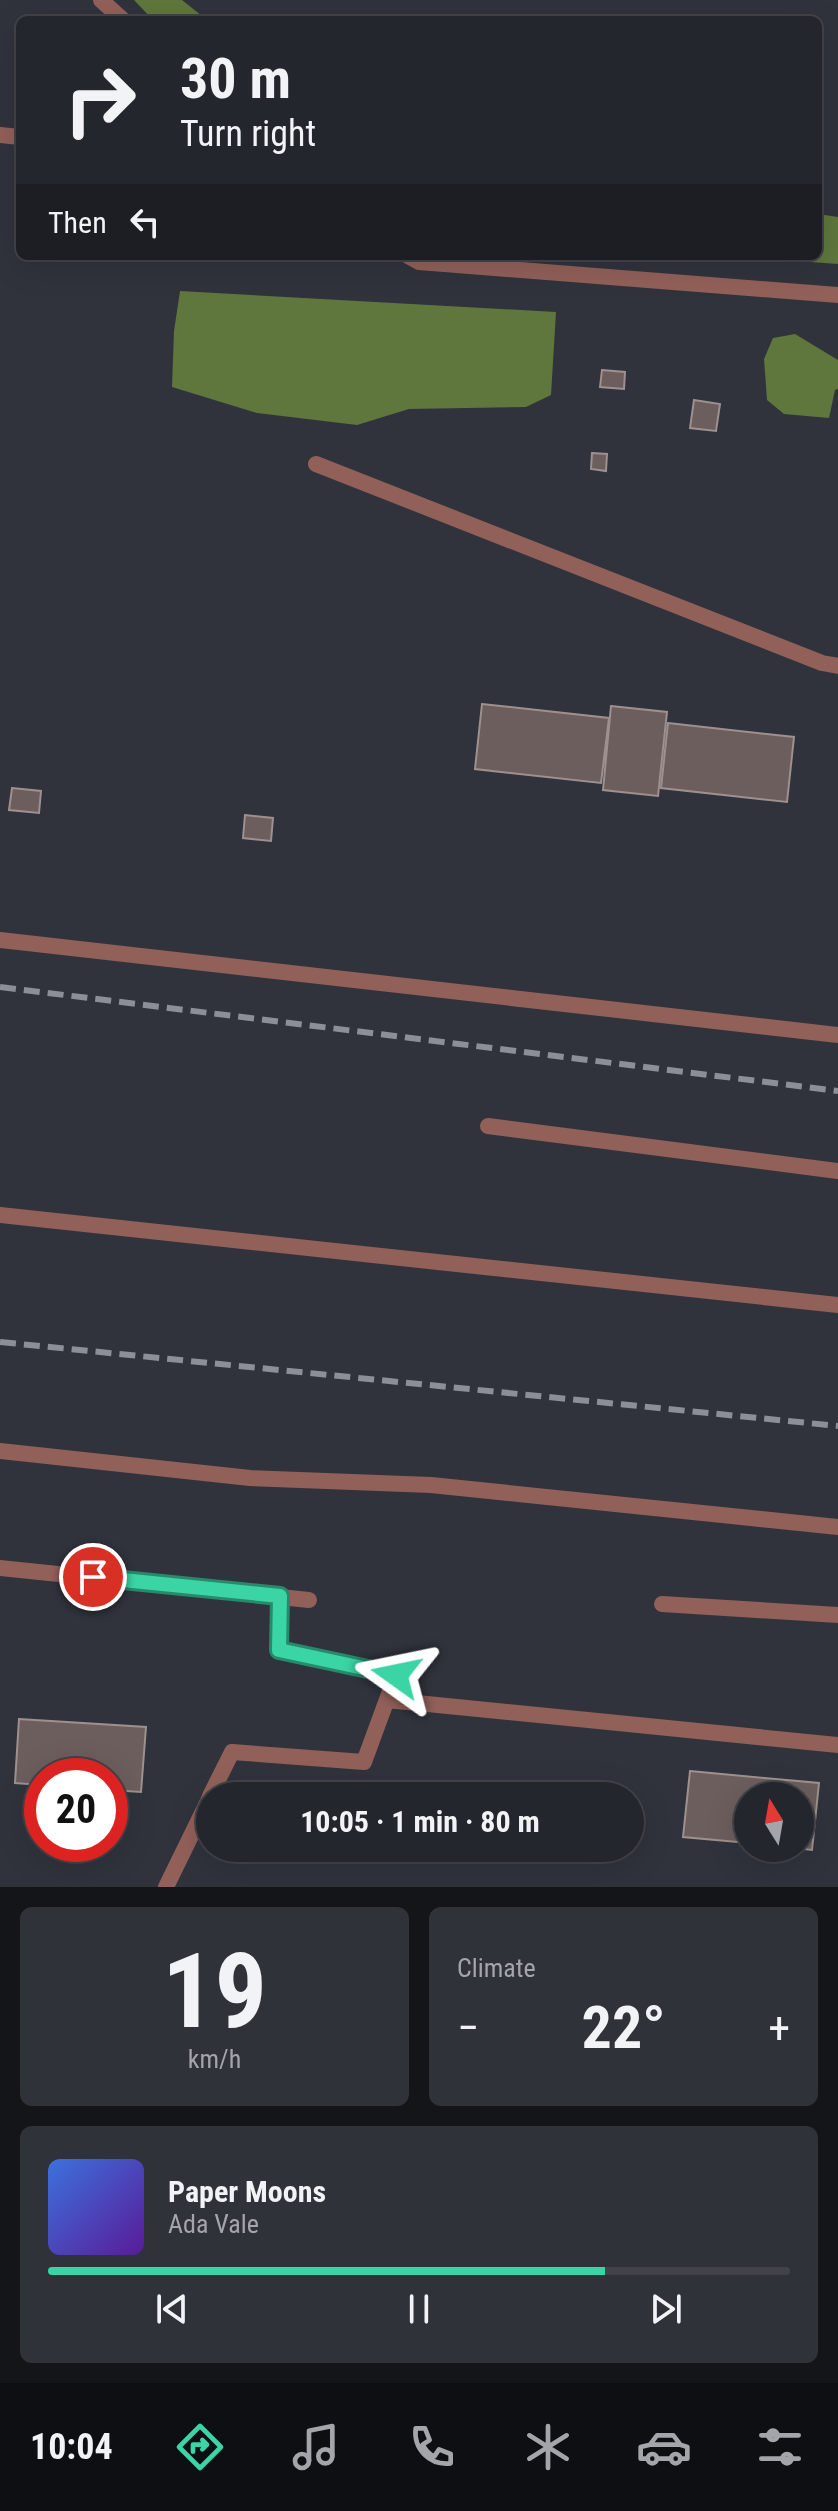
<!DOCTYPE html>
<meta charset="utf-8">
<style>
:root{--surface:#24262d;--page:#303239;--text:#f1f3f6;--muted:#a3a5aa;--line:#414349;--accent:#3ad4a5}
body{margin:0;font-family:"Roboto Condensed",sans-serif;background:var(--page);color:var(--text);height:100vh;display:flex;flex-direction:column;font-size:30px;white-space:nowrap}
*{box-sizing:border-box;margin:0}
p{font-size:26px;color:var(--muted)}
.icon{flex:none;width:44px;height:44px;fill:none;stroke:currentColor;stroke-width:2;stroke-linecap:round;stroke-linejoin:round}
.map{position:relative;height:1887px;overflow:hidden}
.sheet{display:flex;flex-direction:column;gap:20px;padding:20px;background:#141519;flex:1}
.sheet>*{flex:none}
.banner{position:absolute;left:16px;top:16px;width:806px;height:244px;border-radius:12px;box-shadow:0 8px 32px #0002,0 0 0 2px var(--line);background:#24262d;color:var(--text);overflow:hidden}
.needle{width:52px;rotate:349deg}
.tools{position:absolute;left:734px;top:1782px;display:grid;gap:16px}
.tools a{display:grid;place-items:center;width:80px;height:80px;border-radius:50%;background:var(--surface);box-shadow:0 8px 32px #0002,0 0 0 2px var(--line);font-size:40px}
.speed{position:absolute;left:24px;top:1758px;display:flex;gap:16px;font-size:40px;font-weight:700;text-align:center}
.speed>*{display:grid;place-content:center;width:104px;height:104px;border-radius:50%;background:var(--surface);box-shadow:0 8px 32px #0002,0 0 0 2px var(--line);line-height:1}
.speed .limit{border:12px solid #d22;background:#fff;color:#111}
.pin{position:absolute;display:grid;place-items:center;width:68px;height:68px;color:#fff;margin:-34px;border:4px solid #fff;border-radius:50%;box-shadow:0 2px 8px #0007}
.me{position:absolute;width:88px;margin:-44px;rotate:282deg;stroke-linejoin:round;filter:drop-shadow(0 0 6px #0008)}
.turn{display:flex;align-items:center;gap:28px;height:168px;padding:0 32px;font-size:36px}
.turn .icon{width:104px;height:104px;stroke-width:2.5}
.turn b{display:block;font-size:56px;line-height:68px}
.then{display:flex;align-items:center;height:76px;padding:0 32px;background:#0003;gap:16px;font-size:30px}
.big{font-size:60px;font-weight:700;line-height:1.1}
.sheet .widget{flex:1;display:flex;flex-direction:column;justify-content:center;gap:12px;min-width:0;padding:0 28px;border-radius:12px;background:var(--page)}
.sheet .dial{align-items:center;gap:0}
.dial b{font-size:104px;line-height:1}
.song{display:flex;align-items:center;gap:24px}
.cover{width:96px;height:96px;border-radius:12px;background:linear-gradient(135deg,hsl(220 70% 55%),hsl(270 70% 35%))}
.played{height:8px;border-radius:4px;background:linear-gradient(90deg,var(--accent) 75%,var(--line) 75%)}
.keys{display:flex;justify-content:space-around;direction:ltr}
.heat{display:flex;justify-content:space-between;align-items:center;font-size:44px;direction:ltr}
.sheet .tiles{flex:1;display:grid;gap:20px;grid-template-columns:1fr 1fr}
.widget:last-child{grid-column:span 2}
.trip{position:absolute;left:196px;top:1782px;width:448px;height:80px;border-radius:40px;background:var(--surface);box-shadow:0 8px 32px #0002,0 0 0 2px var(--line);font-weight:700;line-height:80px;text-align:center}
.menu{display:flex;height:128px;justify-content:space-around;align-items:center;background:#0e0f12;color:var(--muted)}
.menu .icon{width:56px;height:56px}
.menu .current{color:var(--accent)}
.menu b{font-size:36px;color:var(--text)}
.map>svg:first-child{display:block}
</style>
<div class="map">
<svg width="838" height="1887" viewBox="0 0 838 1887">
<rect width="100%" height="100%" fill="#30333c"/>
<path fill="#5f763d" d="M134 0H182L207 20H153Z
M818 214 838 217V264L728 256H818Z
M180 291 556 312 551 395 526 407 409 409 357 425 257 413 172 387 174 331Z
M795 334 838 360V389L835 390 829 418 784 414 767 400 764 359 773 338Z"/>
<path fill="#6b5e5d" stroke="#9e908e" stroke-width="2" d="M602 370 625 372 624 389 600 387Z
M694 400 720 404 716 431 690 428Z
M592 453 607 454 606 471 591 469Z
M482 704 609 718 601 783 475 769Z
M611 706 667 712 658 796 603 790Z
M668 723 794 737 787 802 661 788Z
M12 788 41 791 39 813 9 810Z
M245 815 273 818 271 841 243 838Z
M19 1719 146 1727 141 1792 110 1790V1776H42V1785L15 1783Z
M690 1771 819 1783 812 1850 795 1848H800V1796H748V1843L683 1837Z"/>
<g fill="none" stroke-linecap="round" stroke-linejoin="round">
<path stroke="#916059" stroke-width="16" d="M101 0 123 20
M0 135 20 137
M408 256 419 262 838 295
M316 464 822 663 838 666
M0 940 838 1035
M488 1126 838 1171
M0 1215 838 1305
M0 1451 250 1478 431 1485 838 1527
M0 1568 309 1600
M662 1604 838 1615
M387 1700 838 1745
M210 1796 232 1752 364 1762 396 1675 279 1650 280 1596
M166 1887 210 1797"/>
<path stroke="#8d8f97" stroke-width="6" stroke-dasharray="16 8" stroke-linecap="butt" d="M0 987 838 1091
M0 1342 838 1426"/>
</g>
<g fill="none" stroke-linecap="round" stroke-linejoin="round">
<g stroke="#268a6b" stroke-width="20">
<path id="route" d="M93 1577 280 1596 279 1650 396 1675"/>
</g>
<use href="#route" stroke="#3ad4a5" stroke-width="14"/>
</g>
</svg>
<div class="tools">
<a><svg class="needle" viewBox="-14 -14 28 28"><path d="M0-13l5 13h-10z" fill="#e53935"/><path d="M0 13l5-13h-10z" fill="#a3a5aa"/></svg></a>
</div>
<div class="speed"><div class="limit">20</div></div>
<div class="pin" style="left:93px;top:1577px;background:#d93025"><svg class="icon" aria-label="arrive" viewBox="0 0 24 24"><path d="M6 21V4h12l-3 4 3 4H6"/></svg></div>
<svg class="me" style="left:396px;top:1675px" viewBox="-20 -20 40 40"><path d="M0-17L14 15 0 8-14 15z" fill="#3ad4a5" stroke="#fff" stroke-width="4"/></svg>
<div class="trip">10:05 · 1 min · 80 m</div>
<div class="banner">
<div class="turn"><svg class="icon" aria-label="right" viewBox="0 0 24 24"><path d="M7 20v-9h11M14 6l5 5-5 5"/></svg><div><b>30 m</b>Turn right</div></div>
<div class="then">Then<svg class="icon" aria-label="left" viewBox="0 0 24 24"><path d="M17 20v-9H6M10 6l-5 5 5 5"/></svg></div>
</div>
</div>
<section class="sheet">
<div class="tiles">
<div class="widget dial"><b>19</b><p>km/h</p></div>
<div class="widget"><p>Climate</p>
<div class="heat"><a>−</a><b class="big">22°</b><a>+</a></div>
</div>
<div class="widget">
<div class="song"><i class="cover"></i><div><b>Paper Moons</b><p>Ada Vale</p></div></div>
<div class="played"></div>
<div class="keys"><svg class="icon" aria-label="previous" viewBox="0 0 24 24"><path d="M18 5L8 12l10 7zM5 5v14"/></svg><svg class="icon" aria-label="pause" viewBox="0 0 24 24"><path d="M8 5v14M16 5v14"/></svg><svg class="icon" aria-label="next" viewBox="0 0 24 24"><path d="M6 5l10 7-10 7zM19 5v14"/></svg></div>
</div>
</div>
</section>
<nav class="menu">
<b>10:04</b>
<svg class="icon current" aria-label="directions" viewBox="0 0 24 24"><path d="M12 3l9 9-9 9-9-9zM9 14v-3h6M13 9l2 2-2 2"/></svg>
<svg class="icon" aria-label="music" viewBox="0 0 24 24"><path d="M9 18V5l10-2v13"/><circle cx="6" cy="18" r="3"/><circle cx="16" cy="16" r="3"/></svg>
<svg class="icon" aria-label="phone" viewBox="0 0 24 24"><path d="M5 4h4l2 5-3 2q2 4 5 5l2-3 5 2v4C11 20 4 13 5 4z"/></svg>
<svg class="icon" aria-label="climate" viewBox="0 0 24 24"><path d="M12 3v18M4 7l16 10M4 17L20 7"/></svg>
<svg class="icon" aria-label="car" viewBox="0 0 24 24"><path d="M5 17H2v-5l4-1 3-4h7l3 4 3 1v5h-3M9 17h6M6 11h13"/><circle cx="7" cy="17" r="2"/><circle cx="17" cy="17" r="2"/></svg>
<svg class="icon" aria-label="filters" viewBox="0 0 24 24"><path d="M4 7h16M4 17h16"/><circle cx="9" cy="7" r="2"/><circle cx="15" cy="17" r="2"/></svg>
</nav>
